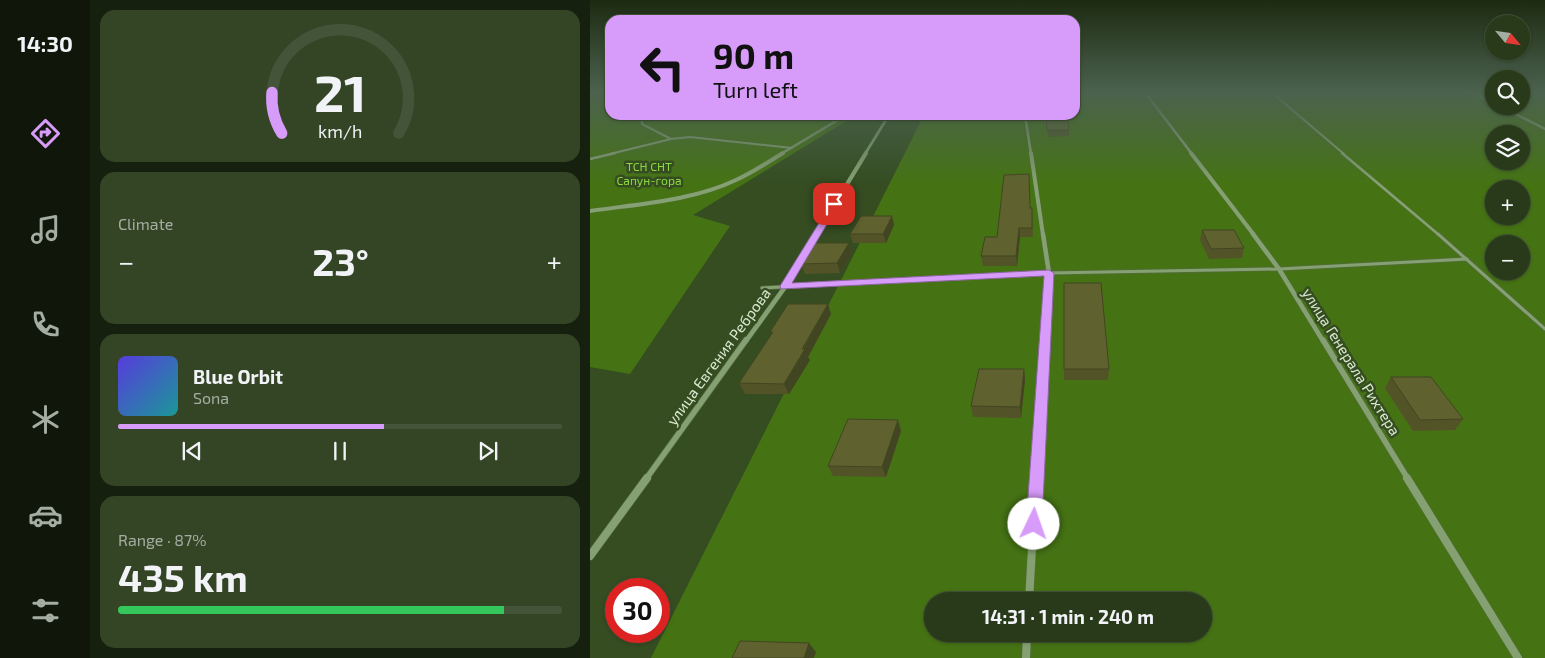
<!DOCTYPE html>
<meta charset="utf-8">
<style>
:root{--surface:#283a19;--page:#344526;--text:#f1f3f6;--muted:#a5ada2;--line:#445438;--accent:#d79bf9}
body{margin:0;font-family:"Exo 2",sans-serif;background:var(--page);color:var(--text);height:100vh;display:flex;flex-direction:column;font-size:19px;white-space:nowrap}
*{box-sizing:border-box;margin:0}
p{font-size:16px;color:var(--muted)}
.icon{flex:none;width:28px;height:28px;fill:none;stroke:currentColor;stroke-width:2;stroke-linecap:round;stroke-linejoin:round}
.map{position:relative;flex:1;overflow:hidden}
.panel{display:flex;flex-direction:column;gap:10px;padding:10px;background:#16200e;width:500px}
.panel>*{flex:none}
.guide{position:absolute;left:15px;top:15px;width:475px;height:105px;border-radius:15px;box-shadow:0 1px 4px #0004,0 0 0 1px var(--line);background:#d79bf9;color:#111;overflow:hidden}
.needle{width:32px;rotate:119deg}
.fabs{position:absolute;left:895px;top:15px;display:grid;gap:10px}
.fabs a{display:grid;place-items:center;width:45px;height:45px;border-radius:50%;background:var(--surface);box-shadow:0 1px 4px #0004,0 0 0 1px var(--line);font-size:25px}
.speed{position:absolute;left:15px;top:578px;display:flex;gap:10px;font-size:25px;font-weight:700;text-align:center}
.speed>*{display:grid;place-content:center;width:65px;height:65px;border-radius:50%;background:var(--surface);box-shadow:0 1px 4px #0004,0 0 0 1px var(--line);line-height:1}
.speed .limit{border:8px solid #d22;background:#fff;color:#111}
.pin{position:absolute;display:grid;place-items:center;width:42px;height:42px;color:#fff;margin:-21px;border-radius:10px;box-shadow:0 2px 8px #0006}
.me{position:absolute;width:55px;margin:-28px;rotate:3deg;stroke-linejoin:round;filter:drop-shadow(0 0 4px #0008)}
.turn{display:flex;align-items:center;gap:18px;height:105px;padding:0 25px;font-size:22px}
.turn .icon{width:65px;height:65px;stroke-width:2.5}
.turn b{display:block;font-size:35px;line-height:42px}
.big{font-size:38px;font-weight:700;line-height:1.1}
.panel .tile{flex:1;display:flex;flex-direction:column;justify-content:center;gap:8px;min-width:0;padding:0 18px;border-radius:15px;background:var(--page)}
.panel .dial{align-items:center;gap:0}
.dial svg{height:130px;overflow:visible;fill:none;stroke:var(--line);stroke-width:7;stroke-linecap:round;text-anchor:middle}
.dial text{fill:var(--text);stroke:none}
.song{display:flex;align-items:center;gap:15px}
.cover{width:60px;height:60px;border-radius:8px;background:linear-gradient(135deg,hsl(250 70% 55%),hsl(180 70% 35%))}
.played{height:5px;border-radius:2px;background:linear-gradient(90deg,var(--accent) 60%,var(--line) 60%)}
.keys{display:flex;justify-content:space-around;direction:ltr}
.heat{display:flex;justify-content:space-between;align-items:center;font-size:28px;direction:ltr}
.charge{height:8px;border-radius:4px;background:linear-gradient(90deg,#34c759 87%,var(--line) 0)}
.trip{position:absolute;left:334px;top:592px;width:288px;height:50px;border-radius:25px;background:var(--surface);box-shadow:0 1px 4px #0004,0 0 0 1px var(--line);font-weight:700;line-height:50px;text-align:center}
main{display:flex;flex:1;min-height:0}
.tabs{display:flex;flex-direction:column;width:90px;justify-content:space-around;align-items:center;background:#10170a;color:var(--muted)}
.tabs .icon{width:35px;height:35px}
.tabs .active{color:var(--accent)}
.tabs b{font-size:22px;color:var(--text)}
.map>svg:first-child{display:block}
</style>
<main>
<nav class="tabs">
<b>14:30</b>
<svg class="icon active" aria-label="directions" viewBox="0 0 24 24"><path d="M12 3l9 9-9 9-9-9zM9 14v-3h6M13 9l2 2-2 2"/></svg>
<svg class="icon" aria-label="music" viewBox="0 0 24 24"><path d="M9 18V5l10-2v13"/><circle cx="6" cy="18" r="3"/><circle cx="16" cy="16" r="3"/></svg>
<svg class="icon" aria-label="phone" viewBox="0 0 24 24"><path d="M5 4h4l2 5-3 2q2 4 5 5l2-3 5 2v4C11 20 4 13 5 4z"/></svg>
<svg class="icon" aria-label="climate" viewBox="0 0 24 24"><path d="M12 3v18M4 7l16 10M4 17L20 7"/></svg>
<svg class="icon" aria-label="car" viewBox="0 0 24 24"><path d="M5 17H2v-5l4-1 3-4h7l3 4 3 1v5h-3M9 17h6M6 11h13"/><circle cx="7" cy="17" r="2"/><circle cx="17" cy="17" r="2"/></svg>
<svg class="icon" aria-label="filters" viewBox="0 0 24 24"><path d="M4 7h16M4 17h16"/><circle cx="9" cy="7" r="2"/><circle cx="15" cy="17" r="2"/></svg>
</nav>
<section class="panel">
<div class="tile dial"><svg viewBox="0 0 100 80">
<path d="M14 69A42 42 0 1 1 86 69"/>
<path d="M14 69A42 42 0 0 1 8 44" stroke="#d79bf9"/>
<text x="50" y="56" font-size="32" font-weight="700">21</text>
<text x="50" y="72" font-size="11">km/h</text>
</svg></div>
<div class="tile"><p>Climate</p>
<div class="heat"><a>−</a><b class="big">23°</b><a>+</a></div>
</div>
<div class="tile">
<div class="song"><i class="cover"></i><div><b>Blue Orbit</b><p>Sona</p></div></div>
<div class="played"></div>
<div class="keys"><svg class="icon" aria-label="previous" viewBox="0 0 24 24"><path d="M18 5L8 12l10 7zM5 5v14"/></svg><svg class="icon" aria-label="pause" viewBox="0 0 24 24"><path d="M8 5v14M16 5v14"/></svg><svg class="icon" aria-label="next" viewBox="0 0 24 24"><path d="M6 5l10 7-10 7zM19 5v14"/></svg></div>
</div>
<div class="tile"><p>Range · 87%</p><b class="big">435 km</b><div class="charge"></div></div>
</section>
<div class="map">
<svg width="955" height="658" viewBox="0 0 955 658">
<rect width="100%" height="100%" fill="#354d21"/>
<path fill="#457314" fill-rule="evenodd" d="M0 91H20V115H266L103 215 140 226 40 374 0 367Z
M485 91H904V106H931V91H955V658H61L334 115H485ZM904 134H931V161H904ZM904 189H931V216H904ZM904 244H931V271H904ZM342 601H612V634H342Z"/>
<g fill="none" stroke-linecap="round" stroke-linejoin="round">
<g stroke="#556942" stroke-width="2.5">
<path id="lane-far2" d="M680 91 754 154
M0 95 6 91
M53 115 51 118 52 124 81 139
M20 154 81 139 100 137 202 148"/>
</g>
<g stroke="#556942" stroke-width="3">
<path id="lane-far1" d="M752 153 849 235
M0 159 25 153"/>
</g>
<g stroke="#556942" stroke-width="4.5">
<path id="lane" d="M848 234 955 329
M172 288 459 273 689 269 877 259"/>
</g>
<g stroke="#556942" stroke-width="3">
<path id="street-far4" d="M554 91 602 154
M879 91 904 103
M910 106 955 129
M435 115 441 154
M191 154 256 115
M275 154 299 115"/>
</g>
<g stroke="#556942" stroke-width="4.5">
<path id="street-far3" d="M441 153 453 235
M601 153 664 235
M0 211C48 204 102 201 146 180 162 173 178 162 193 153
M226 235 276 153"/>
</g>
<g stroke="#556942" stroke-width="5.5">
<path id="street-far2" d="M453 234 459 273 455 341
M663 234 689 269 733 341
M156 341 195 287 227 234"/>
</g>
<g stroke="#556942" stroke-width="7">
<path id="street-far1" d="M733 340 818 479
M56 479 156 340
M446 479 455 340"/>
</g>
<g stroke="#556942" stroke-width="9">
<path id="street" d="M817 478 928 658
M0 556 57 478
M439 601 446 478
M436 658 437 634"/>
</g>
<use href="#lane-far2" stroke="#85a172" stroke-width="2"/>
<use href="#lane-far1" stroke="#85a172" stroke-width="2.5"/>
<use href="#lane" stroke="#85a172" stroke-width="3"/>
<use href="#street-far4" stroke="#85a172" stroke-width="2.5"/>
<use href="#street-far3" stroke="#85a172" stroke-width="4"/>
<use href="#street-far2" stroke="#85a172" stroke-width="4.5"/>
<use href="#street-far1" stroke="#85a172" stroke-width="5.5"/>
<use href="#street" stroke="#85a172" stroke-width="8"/>
</g>
<path fill="#525428" d="M456 115 479 130V136L458 137Z
M440 208H442L443 237H430L427 266H393L391 256Z
M304 225 296 243H263L260 234Z
M612 230 654 248 652 258 619 259 610 240Z
M262 253 250 273 215 274 211 264Z
M474 283 519 369 518 380H474Z
M241 314 218 357 220 360 199 394H155L149 383 182 335 180 332Z
M434 369 435 380 431 418 383 417 381 406Z
M801 377 873 419 865 430 823 431 795 388Z
M311 431 296 477 243 476 238 466Z"/>
<path fill="#424521" d="M302 216 304 225 296 243 293 234Z
M429 228 430 237 427 266 426 256Z
M259 243 262 253 250 273 247 263Z
M238 304 241 314 218 357 220 360 199 394 194 384Z
M434 369 435 380 431 418 430 407Z
M308 420 311 431 296 477 292 467Z
M219 643 226 652 224 658H214Z"/>
<path fill="#5f622f" stroke="#424521" d="M456 115H477L479 130H457Z
M439 174 440 208H442V228H429L426 256H391L395 237H407L414 175Z
M271 216H302L293 234H260Z
M612 230H644L654 248 621 249Z
M225 243H259L247 263 211 264Z
M474 283H511L519 369H474Z
M198 304H238L212 349H215L194 384 149 383 183 332H180Z
M389 369H434L430 407 381 406Z
M801 377H841L873 419 830 420Z
M258 419 308 420 292 467 238 466Z
M150 641 219 643 214 658H142Z"/>
<linearGradient id="sky" x2="0" y2="1"><stop stop-color="#1d2a12"/><stop offset="0.5" stop-color="#4b624e"/><stop offset="1" stop-color="#4b624e" stop-opacity="0"/></linearGradient>
<rect width="955" height="183" fill="url(#sky)"/>
<path fill="#d79bf9" stroke="#8c65a2" d="M242 202 249 204 202 283 459 270 464 273 452 524 450 529 444 532 438 529 436 524 454 276 191 289 190 286Z"/>
<g text-anchor="middle" stroke-width="5" stroke-linejoin="round" paint-order="stroke">
<g font-size="12" fill="#8bd93e" stroke="#354d21">
<text x="59" y="171">ТСН СНТ<tspan x="59" dy="14">Сапун-гора</tspan></text>
</g>
<g font-size="15" fill="#dae9d0" stroke="#354d21">
<text transform="translate(129 357) rotate(-54)" y="5">улица Евгения Реброва</text>
<text transform="translate(761 362) rotate(58)" y="5">улица Генерала Рихтера</text>
</g>
</g>
</svg>
<div class="fabs">
<a><svg class="needle" viewBox="-14 -14 28 28"><path d="M0-13l5 13h-10z" fill="#e53935"/><path d="M0 13l5-13h-10z" fill="#a5ada2"/></svg></a>
<a><svg class="icon" aria-label="search" viewBox="0 0 24 24"><circle cx="10" cy="10" r="6"/><path d="M15 15l6 6"/></svg></a>
<a><svg class="icon" aria-label="layers" viewBox="0 0 24 24"><path d="M12 4l9 5-9 5-9-5zM3 14l9 5 9-5"/></svg></a>
<a>+</a>
<a>−</a>
</div>
<div class="speed"><div class="limit">30</div></div>
<div class="pin" style="left:244px;top:204px;background:#d93025"><svg class="icon" aria-label="arrive" viewBox="0 0 24 24"><path d="M6 21V4h12l-3 4 3 4H6"/></svg></div>
<svg class="me" style="left:444px;top:524px" viewBox="-20 -20 40 40"><circle r="19" fill="#fff"/><path d="M0-13L10 11 0 6-10 11z" fill="#d79bf9"/></svg>
<div class="trip">14:31 · 1 min · 240 m</div>
<div class="guide">
<div class="turn"><svg class="icon" aria-label="left" viewBox="0 0 24 24"><path d="M17 20v-9H6M10 6l-5 5 5 5"/></svg><div><b>90 m</b>Turn left</div></div>
</div>
</div>
</main>
